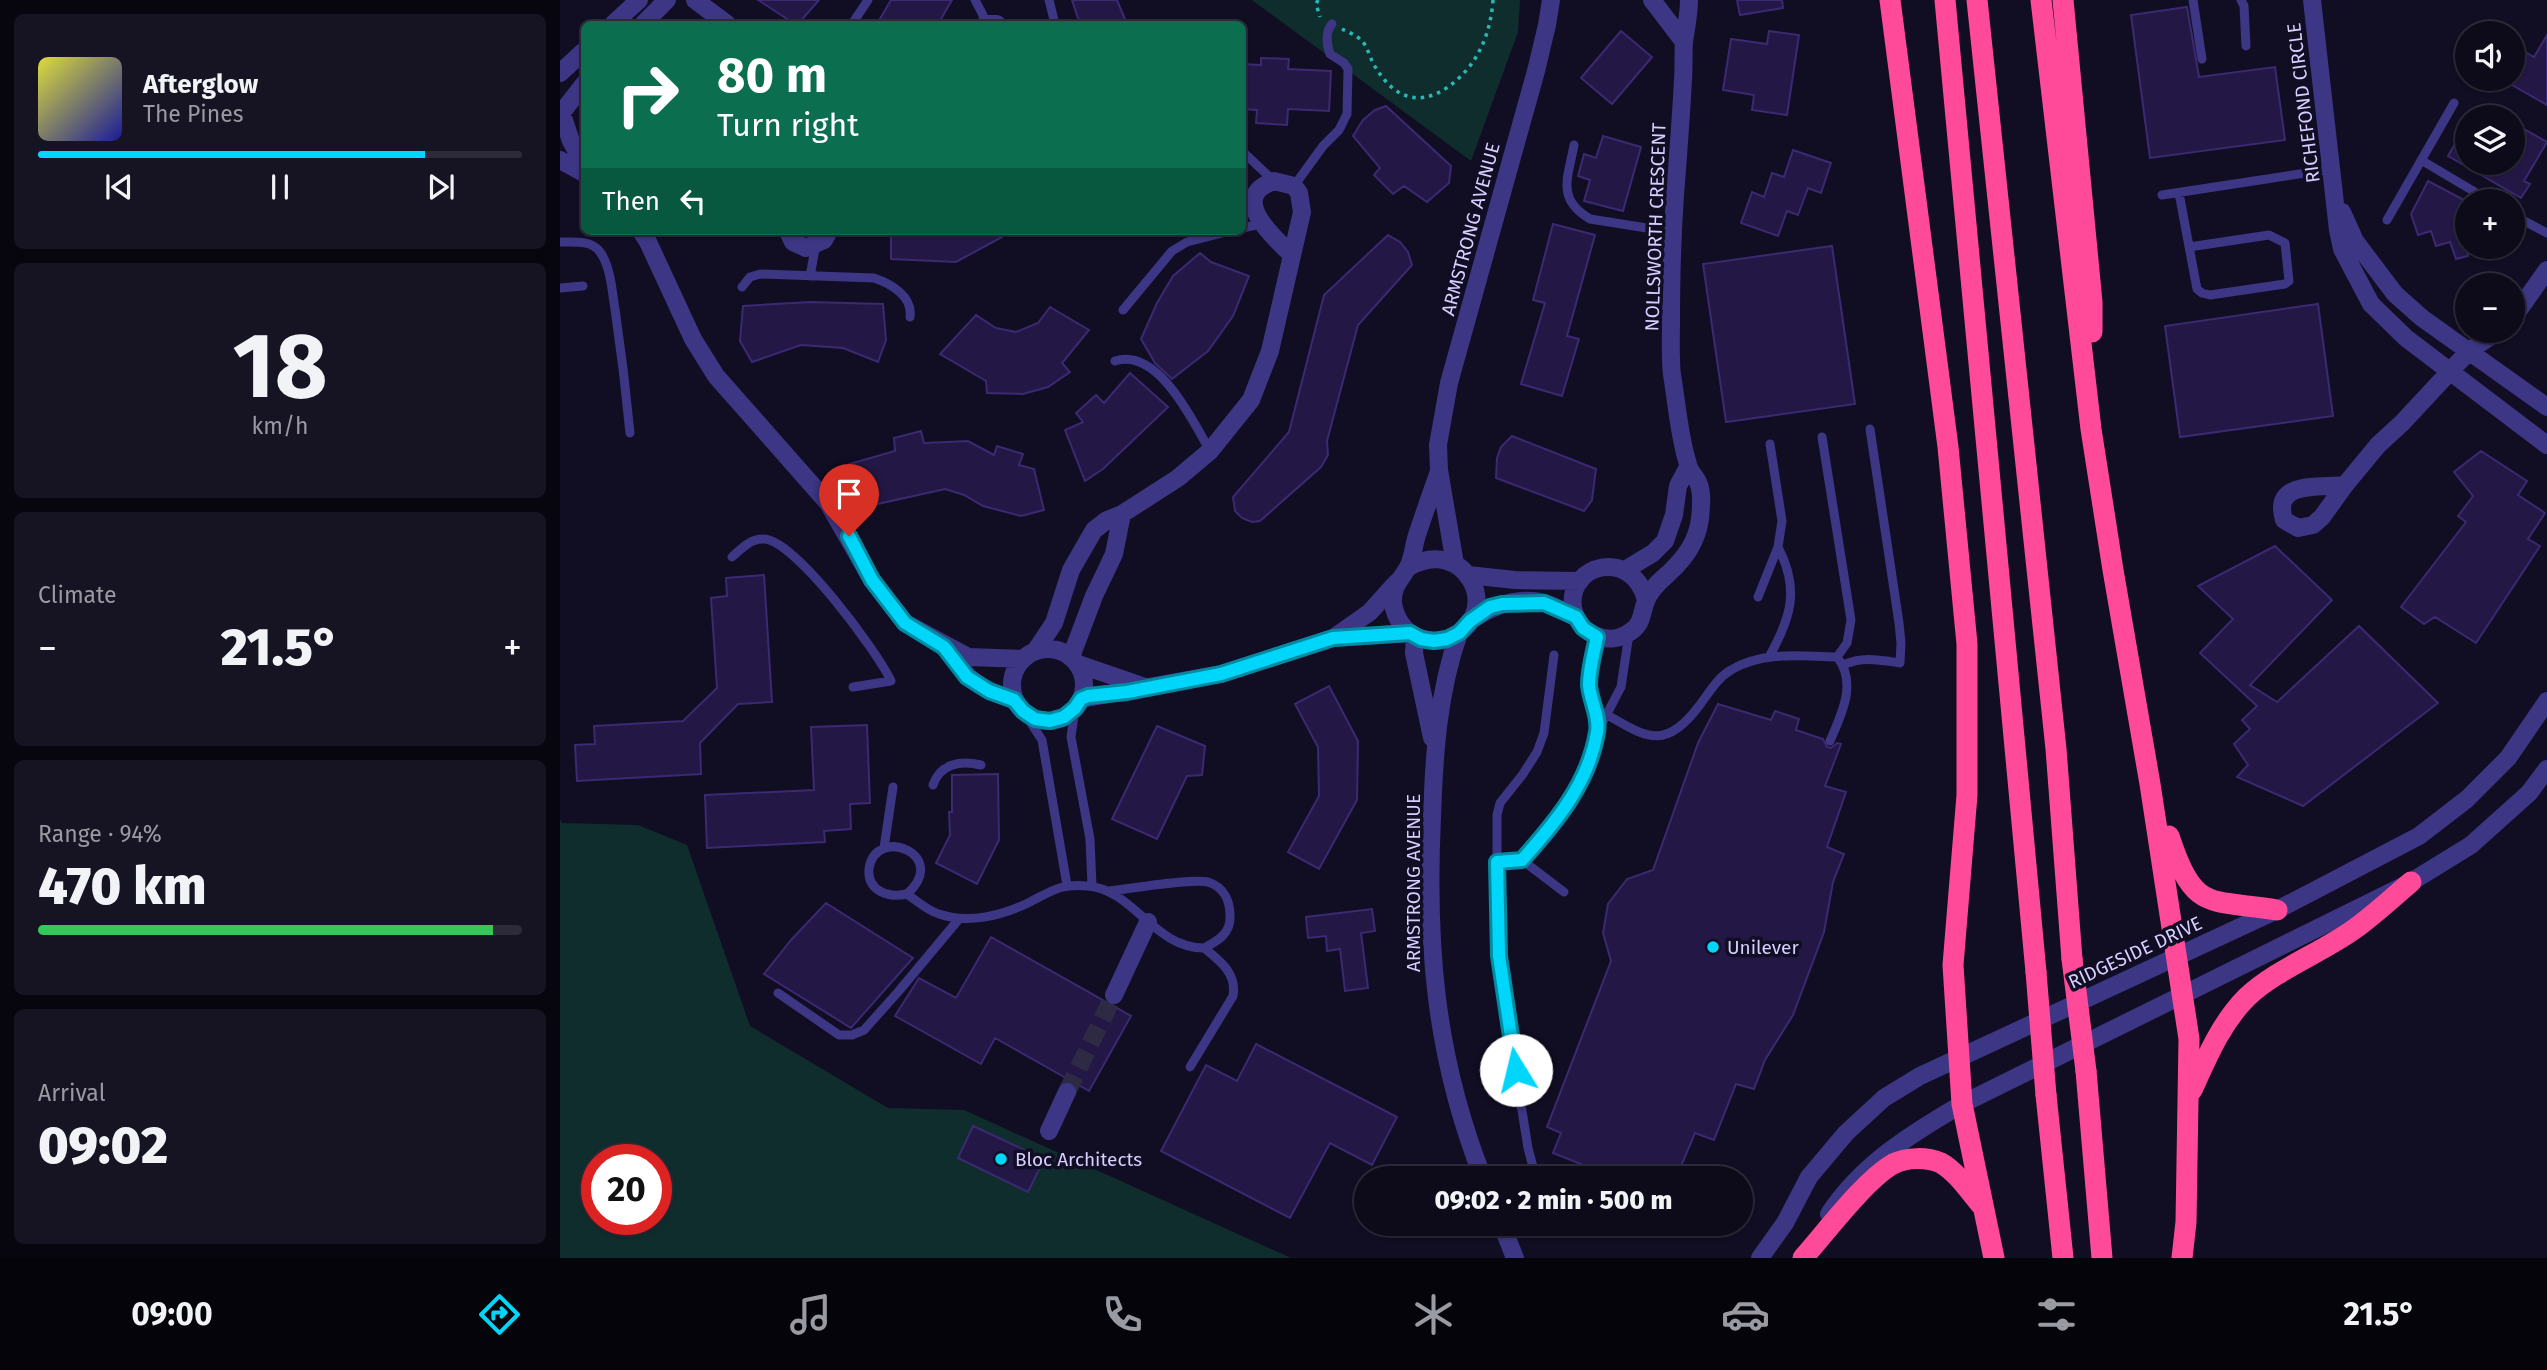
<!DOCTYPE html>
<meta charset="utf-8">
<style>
:root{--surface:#0d0a1a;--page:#161323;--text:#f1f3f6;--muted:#9a9aa2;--line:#2d2b39;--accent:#00d6fa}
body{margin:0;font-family:"Fira Sans",sans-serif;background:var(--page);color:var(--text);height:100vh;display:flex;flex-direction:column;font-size:26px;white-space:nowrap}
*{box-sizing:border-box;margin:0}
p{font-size:23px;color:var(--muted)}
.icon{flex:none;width:38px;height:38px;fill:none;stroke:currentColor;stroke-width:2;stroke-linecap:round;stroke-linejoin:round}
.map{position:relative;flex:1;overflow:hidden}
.sheet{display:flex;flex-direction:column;gap:14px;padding:14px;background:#07060e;width:560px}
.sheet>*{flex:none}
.banner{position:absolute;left:21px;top:21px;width:665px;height:214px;border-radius:10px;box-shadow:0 2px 5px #0004,0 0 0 2px var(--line);background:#0b6e4f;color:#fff;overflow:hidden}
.fabs{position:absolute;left:1895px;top:21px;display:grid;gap:14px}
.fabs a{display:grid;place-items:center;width:70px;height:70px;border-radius:50%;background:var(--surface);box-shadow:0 2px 5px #0004,0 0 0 2px var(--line);font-size:35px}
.speed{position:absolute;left:21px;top:1144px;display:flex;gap:14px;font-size:35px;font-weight:700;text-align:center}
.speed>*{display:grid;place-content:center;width:91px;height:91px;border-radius:50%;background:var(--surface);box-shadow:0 2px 5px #0004,0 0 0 2px var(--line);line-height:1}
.speed .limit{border:10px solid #d22;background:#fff;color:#111}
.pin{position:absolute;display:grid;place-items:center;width:60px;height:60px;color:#fff;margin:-72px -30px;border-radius:50% 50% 50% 0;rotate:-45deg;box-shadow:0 0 7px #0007}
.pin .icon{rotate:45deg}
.me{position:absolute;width:77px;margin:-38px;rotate:351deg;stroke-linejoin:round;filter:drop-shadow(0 0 5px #0008)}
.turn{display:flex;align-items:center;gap:24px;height:147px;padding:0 21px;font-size:32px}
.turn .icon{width:91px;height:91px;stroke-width:2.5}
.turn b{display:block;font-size:49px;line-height:60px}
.then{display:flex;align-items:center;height:66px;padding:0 21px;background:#0003;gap:14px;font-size:26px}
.big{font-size:52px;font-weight:800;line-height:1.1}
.sheet .card{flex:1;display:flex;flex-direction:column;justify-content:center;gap:10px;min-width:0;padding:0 24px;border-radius:10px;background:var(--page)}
.sheet .dial{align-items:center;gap:0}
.dial b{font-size:91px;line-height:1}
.song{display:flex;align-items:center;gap:21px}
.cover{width:84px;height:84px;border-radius:10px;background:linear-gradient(135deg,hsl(60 70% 55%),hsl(240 70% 35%))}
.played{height:7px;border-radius:4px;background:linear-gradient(90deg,var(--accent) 80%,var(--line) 80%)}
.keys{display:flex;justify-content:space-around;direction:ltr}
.heat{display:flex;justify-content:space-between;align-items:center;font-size:38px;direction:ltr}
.charge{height:10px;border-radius:5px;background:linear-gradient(90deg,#34c759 94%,var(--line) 0)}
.trip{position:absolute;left:794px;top:1166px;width:399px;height:70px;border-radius:35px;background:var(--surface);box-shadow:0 2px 5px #0004,0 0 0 2px var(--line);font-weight:800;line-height:70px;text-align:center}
.dock{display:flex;height:112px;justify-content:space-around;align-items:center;background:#05040a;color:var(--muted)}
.dock .icon{width:49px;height:49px}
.dock .current{color:var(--accent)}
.dock b{font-size:32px;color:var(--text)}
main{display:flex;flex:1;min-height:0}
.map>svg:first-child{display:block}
</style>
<main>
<section class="sheet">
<div class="card">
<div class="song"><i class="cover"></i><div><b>Afterglow</b><p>The Pines</p></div></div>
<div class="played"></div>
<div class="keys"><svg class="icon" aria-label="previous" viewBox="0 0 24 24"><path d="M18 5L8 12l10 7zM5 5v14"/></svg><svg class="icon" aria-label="pause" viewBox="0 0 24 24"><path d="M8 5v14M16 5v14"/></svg><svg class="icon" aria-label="next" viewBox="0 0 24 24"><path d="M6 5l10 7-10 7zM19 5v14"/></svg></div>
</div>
<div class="card dial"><b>18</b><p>km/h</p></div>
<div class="card"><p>Climate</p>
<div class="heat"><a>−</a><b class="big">21.5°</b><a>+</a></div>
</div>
<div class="card"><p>Range · 94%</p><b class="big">470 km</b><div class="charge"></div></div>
<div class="card"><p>Arrival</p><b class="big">09:02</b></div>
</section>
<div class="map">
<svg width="1987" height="1258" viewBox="0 0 1987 1258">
<rect width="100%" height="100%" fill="#110d23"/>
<path fill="#102d2d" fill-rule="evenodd" d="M692 0H960L958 32 911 161Z
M0 819 2 823 78 825 127 845 190 1026 328 1108 404 1110 731 1258H0ZM37 1160H96V1220H37Z"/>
<path fill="#231845" stroke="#3b2972" stroke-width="2" d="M198 0H259L238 24H235Z
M331 0H392L378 24H317Z
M512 0H557L567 24H520Z
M1177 0H1222L1223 8 1180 15Z
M1627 7 1639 77 1715 67 1725 140 1590 158 1571 15Z
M1061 31 1092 57 1052 104 1021 78Z
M1209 31 1239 35 1227 115 1192 110 1194 95 1163 90 1171 39 1207 44Z
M1987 35V105L1952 85 1961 70 1953 66V45L1974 57Z
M701 58 729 59 728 69 771 71 769 111 728 109 727 125 696 123 697 110 682 109V64L701 65Z
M826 106 891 166 889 183 867 202 844 186 833 194 814 175 820 168 793 136 803 120 815 110Z
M1908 122V163H1953V123L1987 142 1964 181 1970 184 1961 198 1888 156Z
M1043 136 1081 147 1063 211 1024 201 1030 180 1018 176 1024 154 1036 158Z
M1233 150 1271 163 1261 193 1248 188 1238 215 1227 211 1218 236 1181 223 1192 192 1204 197 1212 173 1224 177Z
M1868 181 1908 202V256L1896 259 1890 242 1876 246 1871 231 1858 235 1851 214Z
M993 224 1035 235 1007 336 1019 339 1002 396 961 384 985 303 973 300Z
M331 231H453L396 262 331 259Z
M828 235 840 242 848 252 852 265 798 325 767 441 768 455 761 467 700 521 692 522 682 518 675 511 673 497 729 432 764 295Z
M1272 246 1295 404 1166 422 1143 264Z
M640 253 651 262 689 276 673 316 648 351 612 379 595 363 581 339 597 303 613 276Z
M250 302 323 304 326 340 318 362 283 348 241 345 192 362 180 341 183 306Z
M1758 304 1773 416 1620 437 1605 326Z
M490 307 529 330 502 363 510 372 488 387 463 394 427 393 426 381 380 354 416 315 436 328 456 332 478 323Z
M570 373 608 407 543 469 525 481 505 430 523 422 516 413 536 395 544 403Z
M361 431 364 443 408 441 434 455 437 446 463 454 459 465 474 469 484 510 461 516 423 506 404 495 385 489 313 505 289 464 335 451 334 438Z
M952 436 1036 469 1032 500 1024 511 936 478 937 458 941 447Z
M1921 451 1967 481 1958 495 1985 513 1968 539 1980 546 1916 643 1875 617 1864 624 1841 607 1906 522 1898 516 1913 496 1894 472Z
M1715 546 1772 600 1690 685 1717 702 1799 626 1878 703 1743 806 1677 777 1688 765 1674 744 1690 729 1682 720 1697 706 1640 653 1673 619 1638 586Z
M204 575 212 702 178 704 140 743 141 774 17 781 15 745 35 744 34 726 123 721 157 688 151 598 167 596 166 578Z
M769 686 798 741 797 800 759 869 728 852 759 796 758 747 735 704Z
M1158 704 1211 720 1215 711 1239 719 1236 730 1263 739 1267 747 1271 748 1277 743 1281 744 1265 786 1286 792 1267 847 1284 854 1273 882 1264 932 1233 1015 1205 1060 1194 1089 1176 1084 1154 1140 1135 1133 1116 1178H1033L1036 1170 993 1153 1001 1133 987 1127 1051 961 1043 933 1048 904 1067 879 1093 870 1138 743Z
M307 725 310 803 290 804 291 829 264 831 265 842 147 848 145 795 254 790 251 727Z
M597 726 645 746 642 775 627 776 597 839 552 819Z
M438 774 439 840 417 884 376 863 390 835 389 812H392V775Z
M266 903 353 958 291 1028 204 974 231 940Z
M812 909 815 931 801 933 808 988 785 991 780 949 767 951 766 936 748 938 746 917Z
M431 937 571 1016 529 1091 435 1038 421 1064 335 1016 359 978 396 998Z
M696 1044 837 1117 812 1165 770 1143 730 1218 601 1151 646 1065 677 1081Z
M413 1126 484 1159 468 1192 398 1158Z"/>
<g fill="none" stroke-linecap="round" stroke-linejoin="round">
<path stroke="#2f2a44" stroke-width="18" stroke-dasharray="18 9" stroke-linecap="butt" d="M507 1092 554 995"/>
<path stroke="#29b8b6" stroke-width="3.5" stroke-dasharray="3.5 5" stroke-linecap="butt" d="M758 0 756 4 760 17
M782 29C788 32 796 35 801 40 808 46 810 60 816 68 839 106 870 106 900 77 921 57 931 29 933 0"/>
<path stroke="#3c3684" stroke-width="9" d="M415 0 423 15 424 24
M489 0 495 24
M1633 0 1642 59
M1681 0 1684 6 1686 46
M292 24 308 0
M1014 145C1008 178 996 199 1030 219L1112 232
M682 151 714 181
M1861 160 1930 201
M734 186 763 146 779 130 787 114 788 69 784 63 770 54C767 45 765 32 772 24
M1619 193 1637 289 1642 293 1650 295 1725 284 1729 281 1725 243 1709 235 1629 247
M1602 195 1772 169
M1953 215 1987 233
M1827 220 1894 103
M682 228 701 224
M0 242C13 242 32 240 40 252 51 267 52 292 55 309 61 350 66 391 70 433
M250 276 256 244
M182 287 190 277 200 274 314 278C332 284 353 297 350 317
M0 288 23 286
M563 310 612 251 627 242 670 231
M555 361C598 347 633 421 650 451
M1262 437 1291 620 1287 643 1277 657
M172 557C181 549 191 538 204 539 235 540 317 651 331 681L293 687
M1198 597 1218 547 1222 521 1210 444
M1037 637 1029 684 1038 731
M1209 657C1231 618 1240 589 1218 547
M1283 665C1302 656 1320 660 1340 663L1341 643 1339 623 1310 429
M515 708 511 737 530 839 532 886
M1034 708C1080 731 1100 758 1139 706 1149 693 1157 678 1171 670 1202 651 1243 656 1277 657 1298 683 1281 715 1270 741
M463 711 482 740 507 885
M373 785C380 764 400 760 421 765
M324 848 333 787
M962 860 1004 892
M937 862V815L940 803 963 774 977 752 984 733 994 655
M549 891C569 889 631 878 648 882 664 887 670 901 670 916 671 933 658 941 644 948
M347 894C391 855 315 824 309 869 307 892 330 898 347 894 357 901 368 911 379 914 408 924 441 916 468 903 492 891 501 883 528 886 574 890 594 948 644 948 660 961 677 973 673 996L630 1067
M218 993 279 1035H292L304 1030 338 992 399 919
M978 1178 973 1167 968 1148 942 986 938 934 937 862 962 860 1006 806 1027 770 1038 731 1061 687 1069 634"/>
<path stroke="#3c3684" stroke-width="18" d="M135 0 167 24
M1092 0 1124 42
M1752 0 1778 230 1782 249 1811 304 1846 338 1987 445
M53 24 79 0
M83 24 107 0
M426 24H437
M0 73 24 51
M3 111 24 84
M4 120 11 141 24 164
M0 160 24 173
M1782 212 1795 241 1835 294 1862 318 1987 407
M81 231 88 242 133 339 156 376 268 503 312 580 345 623 408 657 462 659
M228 231 233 242 246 248 264 240 269 231
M1953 318 1987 270
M1785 485C1759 488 1712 480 1724 520L1738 528 1753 525 1762 517 1785 485 1818 445 1842 423 1909 351 1938 331
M1065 570 1093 553 1105 541 1114 515 1118 486 1128 467
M908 575 955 580 1020 581
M1086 600C1072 547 1007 564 1013 607 1017 633 1048 648 1070 632 1083 624 1081 613 1086 601 1090 589 1101 580 1109 573 1126 557 1137 541 1140 519 1141 507 1143 493 1138 482 1135 476 1129 471 1128 464 1119 436 1117 404 1112 375 1110 358 1111 340 1111 322 1111 280 1112 238 1115 195 1118 157 1121 118 1123 79 1124 67 1123 54 1124 42 1126 27 1129 15 1129 0
M910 621C932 606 957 596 985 603 995 606 1006 613 1016 617
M776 636 810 612 836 583
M452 685a36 36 0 1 1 72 0a36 36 0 1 1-72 0Z
M387 650C410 682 416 687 454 700
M476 650 494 623 511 570 534 530 547 520 562 514 618 478 650 451 691 400 710 351 742 212 739 193 734 186 714 181C668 197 712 236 731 254
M511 657 534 596 554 554 562 514
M518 664 585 687
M521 699 661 674 773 638 850 633
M554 995 588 922
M489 1131 507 1092"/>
<path stroke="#3c3684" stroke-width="18" d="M895 564 879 470 878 445 889 383 976 71 987 25 991 0
M849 567C904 535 944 611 893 636 882 642 868 642 857 637 844 631 835 618 833 603 832 584 842 580 849 565 853 556 854 544 857 535 864 514 871 494 878 474
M899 633C878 692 874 756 872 817 866 945 875 1057 923 1178
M855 636 854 653 872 738
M1269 1214C1302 1164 1351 1134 1402 1104L1851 882 1911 845 1969 793 1987 769
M941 1223 955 1258
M1200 1258 1225 1223 1249 1177 1286 1133 1324 1098 1360 1076 1717 910 1859 836 1907 799 1948 758 1987 701"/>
<path stroke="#ff4a99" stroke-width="21" d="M1330 0 1388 447 1407 644V795L1393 965 1402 1104 1434 1258
M1385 0 1476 972
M1417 0 1496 749 1512 959
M1481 0 1531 429 1553 570 1590 784 1629 1039 1626 1222 1622 1258
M1503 0 1532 302V332
M1609 836C1634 912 1647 899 1717 910
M1526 1071 1542 1258
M1632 1090C1647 1057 1661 1023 1687 997 1717 969 1759 954 1793 930 1813 916 1832 898 1851 882
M1486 1095 1503 1258
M1243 1258C1266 1232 1305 1180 1333 1164 1347 1157 1367 1157 1381 1163 1397 1172 1410 1192 1422 1206"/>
<path stroke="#ff4a99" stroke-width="21" d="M1512 959 1526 1071
M1476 972 1486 1095"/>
</g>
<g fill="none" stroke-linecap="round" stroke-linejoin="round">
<g stroke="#008ba2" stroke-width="18">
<path id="route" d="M289 536 312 580 345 623 384 647 407 677 429 691 454 700 463 711 475 719 490 721 504 717 515 708 521 699 528 696 567 692 661 674 773 638 850 633 861 639 874 641 887 639 899 633 910 621 930 607 942 604 984 603 1016 617 1023 628 1037 637C1034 652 1029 669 1029 685 1030 700 1040 717 1037 732 1029 783 995 823 962 860L937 862 939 956 956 1070"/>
</g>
<use href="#route" stroke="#00d6fa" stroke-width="12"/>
</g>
<g fill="#00d6fa" stroke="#110d23" stroke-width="2.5">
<circle cx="1153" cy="947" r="7"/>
<circle cx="441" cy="1159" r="7"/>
</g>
<g text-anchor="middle" stroke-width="7" stroke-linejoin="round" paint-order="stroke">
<g font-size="19" fill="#d6cfff" stroke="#110d23">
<text transform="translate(1743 103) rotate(-97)" y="7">RICHEFOND CIRCLE</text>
<text transform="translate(1095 227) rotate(-88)" y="7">NOLLSWORTH CRESCENT</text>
<text transform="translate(910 229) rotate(-75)" y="7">ARMSTRONG AVENUE</text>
<text transform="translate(853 883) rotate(-90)" y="7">ARMSTRONG AVENUE</text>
<text transform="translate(1575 952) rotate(-25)" y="7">RIDGESIDE DRIVE</text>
</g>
<g font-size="19" fill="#d6cfff" stroke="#110d23" text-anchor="start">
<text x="1167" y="954">Unilever</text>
<text x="455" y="1166">Bloc Architects</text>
</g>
</g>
</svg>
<div class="fabs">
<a><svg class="icon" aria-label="sound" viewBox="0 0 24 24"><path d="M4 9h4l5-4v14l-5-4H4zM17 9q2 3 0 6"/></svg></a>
<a><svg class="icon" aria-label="layers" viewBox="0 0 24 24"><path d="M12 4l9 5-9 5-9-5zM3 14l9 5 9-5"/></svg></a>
<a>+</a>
<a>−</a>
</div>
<div class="speed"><div class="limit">20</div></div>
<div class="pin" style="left:289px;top:536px;background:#d93025"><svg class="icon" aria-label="arrive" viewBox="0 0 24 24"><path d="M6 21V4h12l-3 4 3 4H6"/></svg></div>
<svg class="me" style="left:956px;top:1070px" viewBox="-20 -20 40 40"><circle r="19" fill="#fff"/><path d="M0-13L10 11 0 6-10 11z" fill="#00d6fa"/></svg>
<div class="trip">09:02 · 2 min · 500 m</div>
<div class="banner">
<div class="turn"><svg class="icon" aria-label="right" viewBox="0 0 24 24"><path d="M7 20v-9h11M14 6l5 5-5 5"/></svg><div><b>80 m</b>Turn right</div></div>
<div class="then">Then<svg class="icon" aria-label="left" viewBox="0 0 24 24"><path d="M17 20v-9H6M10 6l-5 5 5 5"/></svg></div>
</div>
</div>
</main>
<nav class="dock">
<b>09:00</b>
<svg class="icon current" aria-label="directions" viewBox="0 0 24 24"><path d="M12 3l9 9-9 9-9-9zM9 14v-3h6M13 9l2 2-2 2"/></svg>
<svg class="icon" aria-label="music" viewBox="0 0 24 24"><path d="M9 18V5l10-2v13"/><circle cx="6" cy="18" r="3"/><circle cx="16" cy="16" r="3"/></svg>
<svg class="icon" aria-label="phone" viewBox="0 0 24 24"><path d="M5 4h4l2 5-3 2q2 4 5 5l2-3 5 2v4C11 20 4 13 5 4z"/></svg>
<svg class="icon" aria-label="climate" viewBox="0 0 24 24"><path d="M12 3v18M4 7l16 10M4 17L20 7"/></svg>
<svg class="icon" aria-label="car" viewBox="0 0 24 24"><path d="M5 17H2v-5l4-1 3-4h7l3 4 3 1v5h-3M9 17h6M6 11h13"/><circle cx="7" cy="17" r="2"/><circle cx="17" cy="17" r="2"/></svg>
<svg class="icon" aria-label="filters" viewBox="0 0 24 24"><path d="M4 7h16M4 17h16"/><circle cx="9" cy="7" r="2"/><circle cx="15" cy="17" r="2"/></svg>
<b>21.5°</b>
</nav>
